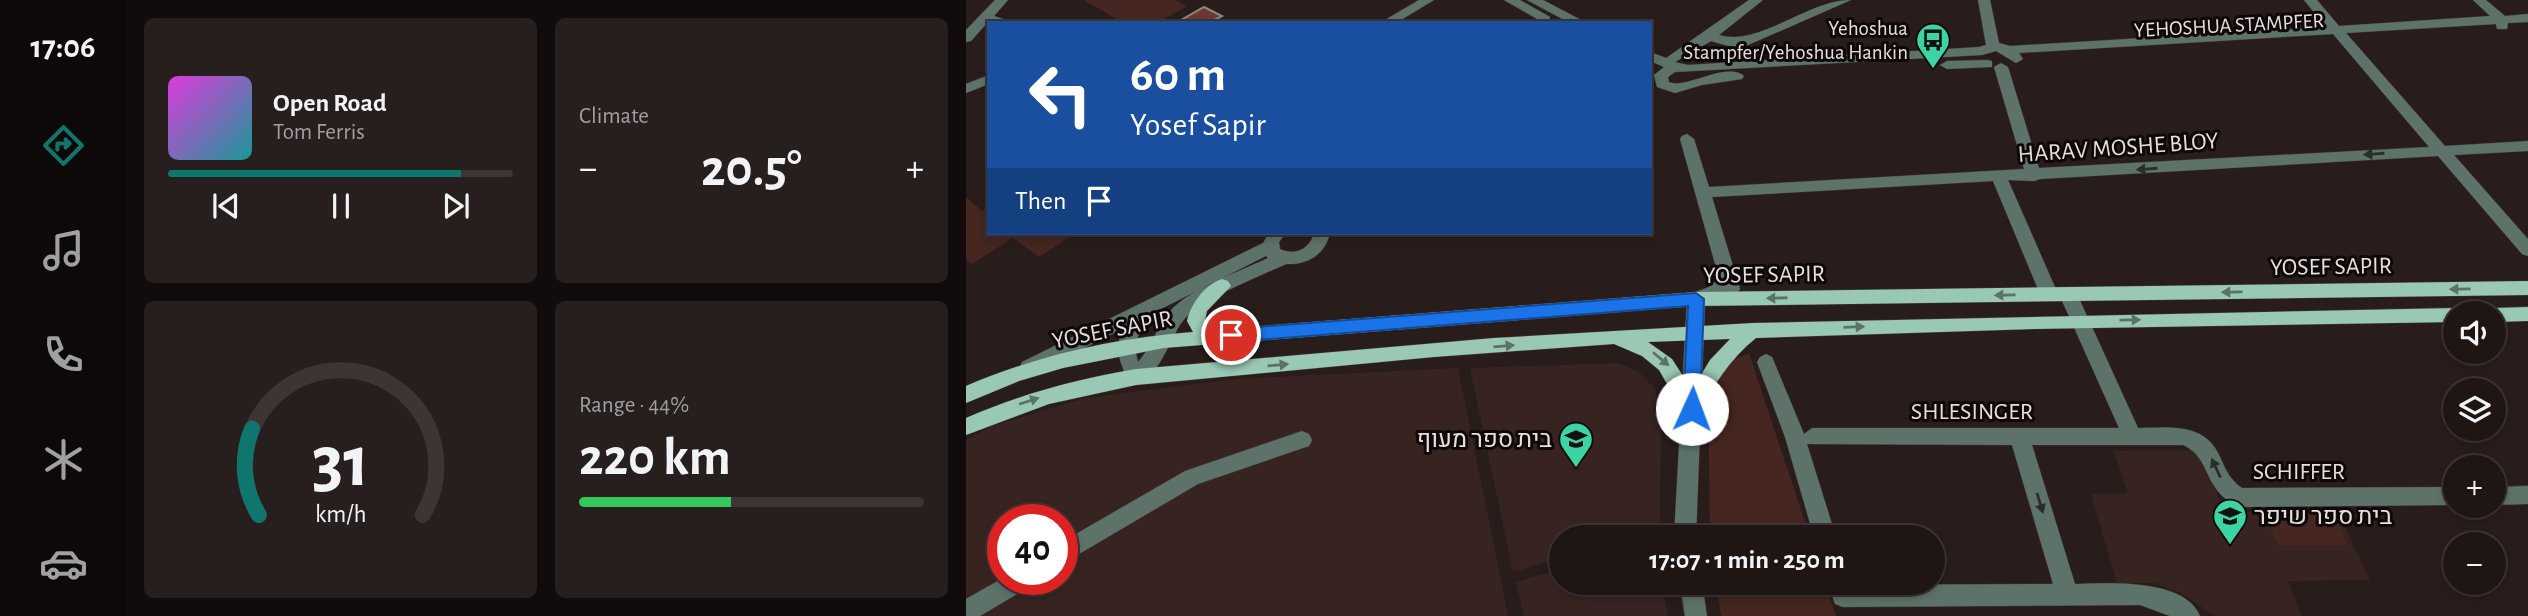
<!DOCTYPE html>
<meta charset="utf-8">
<style>
:root{--surface:#1f1614;--page:#271f1d;--text:#f1f3f6;--muted:#a19fa0;--line:#3c3534;--accent:#0f766e}
body{margin:0;font-family:"Alegreya Sans",Heebo,sans-serif;background:var(--page);color:var(--text);height:100vh;display:flex;flex-direction:column;font-size:26px;white-space:nowrap}
*{box-sizing:border-box;margin:0}
p{font-size:23px;color:var(--muted)}
.icon{flex:none;width:38px;height:38px;fill:none;stroke:currentColor;stroke-width:2;stroke-linecap:round;stroke-linejoin:round}
.map{position:relative;flex:1;overflow:hidden}
.details{display:flex;flex-direction:column;gap:18px;padding:18px;background:#110c0b;width:840px}
.details>*{flex:none}
.guide{position:absolute;left:21px;top:21px;width:665px;height:214px;border-radius:0px;box-shadow:0 4px 10px #0003,0 0 0 2px var(--line);background:#1a4fa0;color:#fff;overflow:hidden}
.controls{position:absolute;left:1477px;top:301px;display:grid;gap:14px}
.controls a{display:grid;place-items:center;width:63px;height:63px;border-radius:50%;background:var(--surface);box-shadow:0 4px 10px #0003,0 0 0 2px var(--line);font-size:35px}
.speed{position:absolute;left:21px;top:504px;display:flex;gap:14px;font-size:35px;font-weight:700;text-align:center}
.speed>*{display:grid;place-content:center;width:91px;height:91px;border-radius:50%;background:var(--surface);box-shadow:0 4px 10px #0003,0 0 0 2px var(--line);line-height:1}
.speed .limit{border:10px solid #d22;background:#fff;color:#111}
.pin{position:absolute;display:grid;place-items:center;width:60px;height:60px;color:#fff;margin:-30px;border:4px solid #fff;border-radius:50%;box-shadow:0 2px 7px #0007}
.me{position:absolute;width:77px;margin:-38px;rotate:2deg;stroke-linejoin:round;filter:drop-shadow(0 0 5px #0008)}
.turn{display:flex;align-items:center;gap:24px;height:147px;padding:0 28px;font-size:32px}
.turn .icon{width:91px;height:91px;stroke-width:2.5}
.turn b{display:block;font-size:49px;line-height:60px}
.then{display:flex;align-items:center;height:66px;padding:0 28px;background:#0003;gap:14px;font-size:26px}
.big{font-size:52px;font-weight:600;line-height:1.1}
.details .widget{flex:1;display:flex;flex-direction:column;justify-content:center;gap:10px;min-width:0;padding:0 24px;border-radius:10px;background:var(--page)}
.details .dial{align-items:center;gap:0}
.dial svg{height:182px;overflow:visible;fill:none;stroke:var(--line);stroke-width:7;stroke-linecap:round;text-anchor:middle}
.dial text{fill:var(--text);stroke:none}
.song{display:flex;align-items:center;gap:21px}
.cover{width:84px;height:84px;border-radius:10px;background:linear-gradient(135deg,hsl(300 70% 55%),hsl(180 70% 35%))}
.played{height:7px;border-radius:4px;background:linear-gradient(90deg,var(--accent) 85%,var(--line) 85%)}
.keys{display:flex;justify-content:space-around;direction:ltr}
.heat{display:flex;justify-content:space-between;align-items:center;font-size:38px;direction:ltr}
.charge{height:10px;border-radius:5px;background:linear-gradient(90deg,#34c759 44%,var(--line) 0)}
.details .tiles{flex:1;display:grid;gap:18px;grid-template-columns:repeat(2,1fr)}
.trip{position:absolute;left:583px;top:525px;width:396px;height:70px;border-radius:35px;background:var(--surface);box-shadow:0 4px 10px #0003,0 0 0 2px var(--line);font-weight:600;line-height:70px;text-align:center}
main{display:flex;flex:1;min-height:0}
.menu{display:flex;flex-direction:column;width:126px;justify-content:space-around;align-items:center;background:#0c0908;color:var(--muted)}
.menu .icon{width:49px;height:49px}
.menu .on{color:var(--accent)}
.menu b{font-size:32px;color:var(--text)}
.map>svg:first-child{display:block}
</style>
<main>
<nav class="menu">
<b>17:06</b>
<svg class="icon on" aria-label="directions" viewBox="0 0 24 24"><path d="M12 3l9 9-9 9-9-9zM9 14v-3h6M13 9l2 2-2 2"/></svg>
<svg class="icon" aria-label="music" viewBox="0 0 24 24"><path d="M9 18V5l10-2v13"/><circle cx="6" cy="18" r="3"/><circle cx="16" cy="16" r="3"/></svg>
<svg class="icon" aria-label="phone" viewBox="0 0 24 24"><path d="M5 4h4l2 5-3 2q2 4 5 5l2-3 5 2v4C11 20 4 13 5 4z"/></svg>
<svg class="icon" aria-label="climate" viewBox="0 0 24 24"><path d="M12 3v18M4 7l16 10M4 17L20 7"/></svg>
<svg class="icon" aria-label="car" viewBox="0 0 24 24"><path d="M5 17H2v-5l4-1 3-4h7l3 4 3 1v5h-3M9 17h6M6 11h13"/><circle cx="7" cy="17" r="2"/><circle cx="17" cy="17" r="2"/></svg>
</nav>
<section class="details">
<div class="tiles">
<div class="widget">
<div class="song"><i class="cover"></i><div><b>Open Road</b><p>Tom Ferris</p></div></div>
<div class="played"></div>
<div class="keys"><svg class="icon" aria-label="previous" viewBox="0 0 24 24"><path d="M18 5L8 12l10 7zM5 5v14"/></svg><svg class="icon" aria-label="pause" viewBox="0 0 24 24"><path d="M8 5v14M16 5v14"/></svg><svg class="icon" aria-label="next" viewBox="0 0 24 24"><path d="M6 5l10 7-10 7zM19 5v14"/></svg></div>
</div>
<div class="widget"><p>Climate</p>
<div class="heat"><a>−</a><b class="big">20.5°</b><a>+</a></div>
</div>
<div class="widget dial"><svg viewBox="0 0 100 80">
<path d="M14 69A42 42 0 1 1 86 69"/>
<path d="M14 69A42 42 0 0 1 11 31" stroke="#0f766e"/>
<text x="50" y="56" font-size="32" font-weight="700">31</text>
<text x="50" y="72" font-size="11">km/h</text>
</svg></div>
<div class="widget"><p>Range · 44%</p><b class="big">220 km</b><div class="charge"></div></div>
</div>
</section>
<div class="map">
<svg width="1562" height="616" viewBox="0 0 1562 616">
<rect width="100%" height="100%" fill="#291d1b"/>
<path fill="#372421" fill-rule="evenodd" d="M653 363 674 373 689 389 695 412 694 527 659 537H595V557L547 572 504 368Z
M492 368 542 616H0V440L27 426 119 398 271 379ZM37 520H96V579H37Z
M1233 450 1258 512 1371 511 1404 580 1322 581 1336 616H1249L1215 593 1189 583H1151L1125 494 1162 493 1148 451Z
M595 569V583H696L702 616H558L550 582Z"/>
<path fill="#452620" d="M118 0H209L221 6 191 23H157Z
M0 197 16 211 23 207V233H110L73 257 47 238 6 264 0 259Z
M783 353 844 537H744L742 388 762 362Z
M1299 515H1368L1382 545H1312Z
M750 583H859L870 616H755Z"/>
<path fill="#683b32" stroke="#92837f" stroke-width="2" d="M238 7 256 16 243 23H210Z"/>
<g fill="none" stroke-linecap="round" stroke-linejoin="round">
<g stroke="#443836" stroke-width="1">
<path id="minor" d="M29 0H42L28 16 49 23 22 22 5 41 0 42V30Z
M453 0H468L430 23H414Z
M538 0H554L584 17 583 20H573Z
M561 0H577L621 23H604Z
M783 0H797L753 35C794 47 841 0 885 0L782 45 766 47 745 41 709 62 722 65 1013 47 1020 45 1012 0H1024L1033 43 1044 46 1360 27 1338 0H1351L1373 26 1524 16 1507 0H1520L1539 16 1562 14V22L1542 23 1541 29H1531L1530 24 1380 33 1479 146 1562 141V151L1488 155 1562 239V256L1556 254 1472 156 1074 179 1068 181 1042 180 1092 294 1089 299H1077L1074 294 1027 181 746 197 774 289 771 294 759 293 739 303 730 537H708L721 299 724 294 743 287 753 278 714 139 716 136 721 134 728 139 743 187 1058 169 1028 67 1035 63 1042 67 1073 168 1463 147 1367 34 1053 53 1057 59 1050 63 1030 51 1016 55 709 72 702 77 703 82C720 90 760 61 778 76L776 79 736 85 709 93 691 87 688 75 698 67 684 61V52L700 58Z
M1021 60 1026 61V67L981 69 974 65 981 61Z
M23 75V84L0 93V84Z
M303 233H320L313 242 314 249C329 256 344 249 348 233H364C359 255 341 265 320 264 292 277 234 299 216 322 204 337 189 391 163 382 154 363 147 348 158 328L70 372 63 375 56 372 54 367 56 362 297 243ZM300 256 302 258C273 272 227 287 205 310 191 325 186 347 172 362L169 349 172 336 191 311Z
M1102 287 1108 289 1111 294 1172 428C1204 428 1239 422 1254 457 1260 470 1264 480 1276 488L1489 487V505L1275 507C1236 493 1247 458 1217 445H1066L1109 584C1142 583 1219 578 1234 616H1204L1174 605 877 607 869 604 862 583H884L885 585 1087 584 1046 445 841 444 870 537H848L819 437 791 362 794 357 800 354 806 357 838 434 846 428H1153L1093 294 1096 289Z
M336 431 343 434 346 440 343 446 232 484 96 564V542L219 471Z
M1562 486V504L1528 505V487Z
M37 578 66 579 63 587 14 616H0V599Z
M714 583H736L741 616H719Z"/>
</g>
<g stroke="#443836" stroke-width="1">
<path id="major" d="M256 279 262 281 265 286 241 311 239 321 242 326 257 329 730 292 1562 281V295L730 306 198 348 97 368 53 381 0 403V386C72 355 149 338 227 332L221 321C225 304 238 285 256 279Z
M1562 307V321L1528 322V313H1520L1528 308Z
M1489 308 1497 313H1489V322L1068 329 790 338C764 359 747 385 733 415L726 417 719 415 693 370 676 356 648 344 468 357 170 385 83 404 0 435V418C55 394 111 379 170 369L528 338 787 323ZM764 339 744 360 726 390 706 359 682 342Z"/>
</g>
<use href="#minor" fill="#5d736a" fill-rule="evenodd"/>
<use href="#major" fill="#99c8b4" fill-rule="evenodd"/>
</g>
<defs><path id="oneway-solid" d="M-6-.8H1V-3.2L6.5 0L1 3.2V.8H-6Z" transform="scale(1.75)"/></defs>
<g fill="#2a2e2a">
<use href="#oneway-solid" transform="translate(1408 154) rotate(176)"/>
<use href="#oneway-solid" transform="translate(1181 169) rotate(176)"/>
<use href="#oneway-solid" transform="translate(1250 468) rotate(-115)"/>
<use href="#oneway-solid" transform="translate(1074 503) rotate(73)"/>
</g>
<g fill="#5a7267">
<use href="#oneway-solid" transform="translate(1494 289) rotate(179)"/>
<use href="#oneway-solid" transform="translate(1266 292) rotate(179)"/>
<use href="#oneway-solid" transform="translate(1039 295) rotate(179)"/>
<use href="#oneway-solid" transform="translate(811 298) rotate(179)"/>
<use href="#oneway-solid" transform="translate(1164 320) rotate(-1)"/>
<use href="#oneway-solid" transform="translate(888 327) rotate(-2)"/>
<use href="#oneway-solid" transform="translate(538 346) rotate(-5)"/>
<use href="#oneway-solid" transform="translate(695 359) rotate(40)"/>
<use href="#oneway-solid" transform="translate(312 365) rotate(-5)"/>
<use href="#oneway-solid" transform="translate(63 401) rotate(-18)"/>
</g>
<path fill="#1a73e8" stroke="#114b97" stroke-width="2" d="M730 293 738 299 734 409 732 414 726 416 720 414 717 409 722 306 265 342 259 340 256 335 259 331 265 329Z"/>
<defs>
<g id="bus-pin" transform="scale(1.75)"><path d="M0 17L-7.5 6A9.5 9.5 0 1 1 7.5 6Z" fill="#3bd4a4" stroke="#0e0908"/><path d="M-5-6H5V4H4V6H2V4H-2V6H-4V4H-5ZM-3.5-4V0h7V-4ZM-3.5 1.2v1.5H-2V1.2ZM2 1.2v1.5H3.5V1.2Z" fill="#111"/></g>
<g id="school-pin" transform="scale(1.75)"><path d="M0 17L-7.5 6A9.5 9.5 0 1 1 7.5 6Z" fill="#3bd4a4" stroke="#0e0908"/><path d="M0-5L7-2L0 1L-7-2ZM-4 1L0 2.5L4 1V4Q0 6-4 4Z" fill="#111"/></g>
</defs>
<g fill-rule="evenodd">
<use href="#bus-pin" x="967" y="40"/>
<use href="#school-pin" x="610" y="439"/>
<use href="#school-pin" x="1264" y="516"/>
</g>
<g text-anchor="middle" stroke-width="6" stroke-linejoin="round" paint-order="stroke">
<g font-size="21" fill="#e7dedc" stroke="#0e0908">
<text transform="translate(1263 25) rotate(-3)" y="7">YEHOSHUA STAMPFER</text>
</g>
<g font-size="21" fill="#e7dedc" stroke="#0e0908" text-anchor="end">
<text x="942" y="35">Yehoshua<tspan x="942" dy="24">Stampfer/Yehoshua Hankin</tspan></text>
</g>
<g font-size="24" fill="#e7dedc" stroke="#0e0908">
<text transform="translate(1152 147) rotate(-4)" y="8">HARAV MOSHE BLOY</text>
<text transform="translate(1365 266) rotate(-1)" y="8">YOSEF SAPIR</text>
<text transform="translate(798 274) rotate(-1)" y="8">YOSEF SAPIR</text>
<text transform="translate(146 329) rotate(-11)" y="8">YOSEF SAPIR</text>
<text x="1006" y="419">SHLESINGER</text>
<text x="1333" y="479">SCHIFFER</text>
</g>
<g font-size="24" fill="#e7dedc" stroke="#0e0908" text-anchor="end">
<text x="586" y="447">בית ספר מעוף</text>
<text x="1288" y="524" text-anchor="start">בית ספר שיפר</text>
</g>
</g>
</svg>
<div class="controls">
<a><svg class="icon" aria-label="sound" viewBox="0 0 24 24"><path d="M4 9h4l5-4v14l-5-4H4zM17 9q2 3 0 6"/></svg></a>
<a><svg class="icon" aria-label="layers" viewBox="0 0 24 24"><path d="M12 4l9 5-9 5-9-5zM3 14l9 5 9-5"/></svg></a>
<a>+</a>
<a>−</a>
</div>
<div class="speed"><div class="limit">40</div></div>
<div class="pin" style="left:265px;top:335px;background:#d93025"><svg class="icon" aria-label="arrive" viewBox="0 0 24 24"><path d="M6 21V4h12l-3 4 3 4H6"/></svg></div>
<svg class="me" style="left:726px;top:409px" viewBox="-20 -20 40 40"><circle r="19" fill="#fff"/><path d="M0-13L10 11 0 6-10 11z" fill="#1a73e8"/></svg>
<div class="trip">17:07 · 1 min · 250 m</div>
<div class="guide">
<div class="turn"><svg class="icon" aria-label="left" viewBox="0 0 24 24"><path d="M17 20v-9H6M10 6l-5 5 5 5"/></svg><div><b>60 m</b>Yosef Sapir</div></div>
<div class="then">Then<svg class="icon" aria-label="arrive" viewBox="0 0 24 24"><path d="M6 21V4h12l-3 4 3 4H6"/></svg></div>
</div>
</div>
</main>
